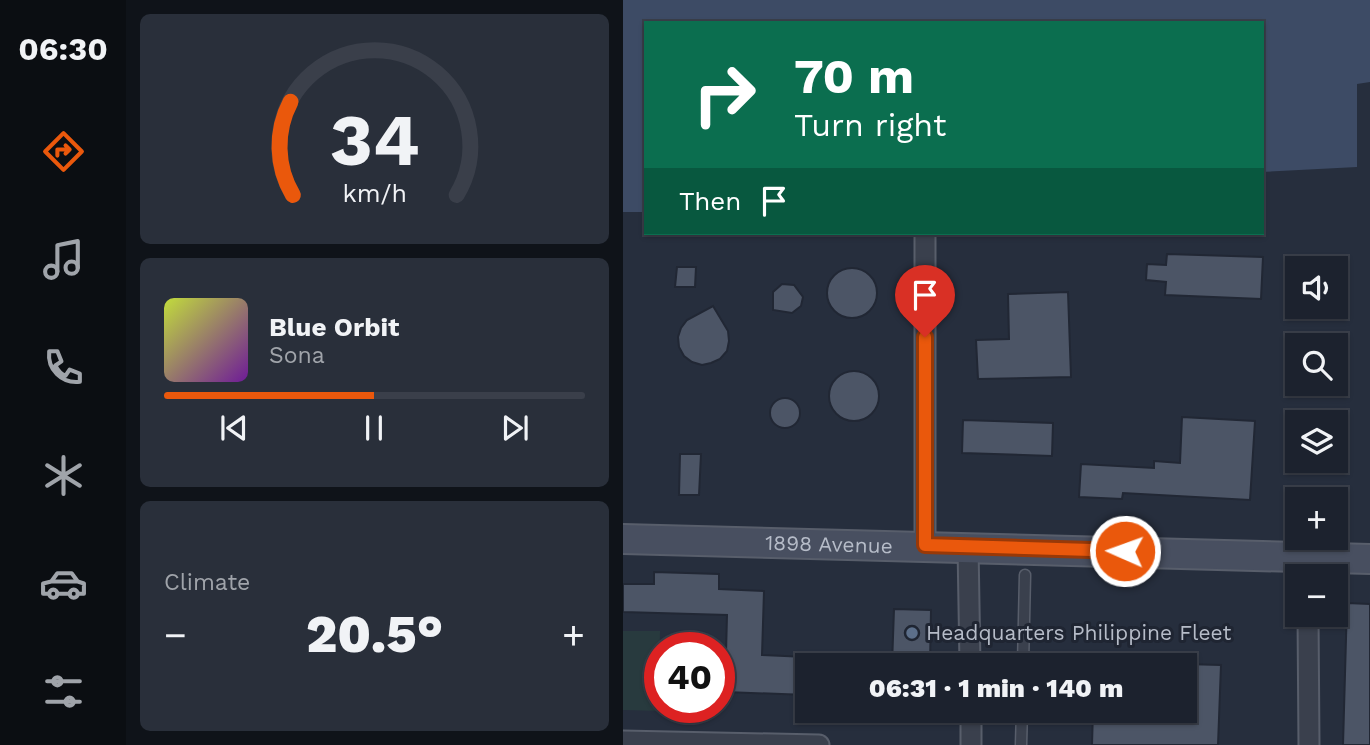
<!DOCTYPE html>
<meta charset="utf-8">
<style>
:root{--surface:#1c222e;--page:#292f3a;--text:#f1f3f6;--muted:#a0a4aa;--line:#3a3f4a;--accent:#ea580c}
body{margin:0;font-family:"Work Sans",sans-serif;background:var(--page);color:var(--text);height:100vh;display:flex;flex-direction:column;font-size:26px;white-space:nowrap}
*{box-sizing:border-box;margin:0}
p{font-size:23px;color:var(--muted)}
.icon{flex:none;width:38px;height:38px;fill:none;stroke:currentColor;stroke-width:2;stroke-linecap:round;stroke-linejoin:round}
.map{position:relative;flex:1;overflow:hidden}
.side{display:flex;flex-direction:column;gap:14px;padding:14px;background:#0f1319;width:497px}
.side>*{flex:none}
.top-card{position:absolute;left:21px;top:21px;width:620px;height:214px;border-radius:0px;box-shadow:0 2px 5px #0004,0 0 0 2px var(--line);background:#0b6e4f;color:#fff;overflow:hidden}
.fabs{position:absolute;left:662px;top:256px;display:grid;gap:14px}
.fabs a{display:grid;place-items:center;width:63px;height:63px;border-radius:0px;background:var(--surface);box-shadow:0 2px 5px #0004,0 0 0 2px var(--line);font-size:35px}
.speed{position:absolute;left:21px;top:632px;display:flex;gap:14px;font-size:35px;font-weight:700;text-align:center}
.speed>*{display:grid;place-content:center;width:91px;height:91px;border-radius:50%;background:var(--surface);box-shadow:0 2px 5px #0004,0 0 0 2px var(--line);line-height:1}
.speed .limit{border:10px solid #d22;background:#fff;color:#111}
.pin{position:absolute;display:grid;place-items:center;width:60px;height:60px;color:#fff;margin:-72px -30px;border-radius:50% 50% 50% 0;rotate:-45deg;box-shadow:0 0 7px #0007}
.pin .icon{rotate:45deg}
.me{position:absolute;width:77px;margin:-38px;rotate:272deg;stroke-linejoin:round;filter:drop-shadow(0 0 5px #0008)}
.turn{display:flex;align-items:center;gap:24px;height:147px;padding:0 35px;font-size:32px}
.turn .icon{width:91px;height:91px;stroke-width:2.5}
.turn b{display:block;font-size:49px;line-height:60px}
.then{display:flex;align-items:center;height:66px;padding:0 35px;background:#0003;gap:14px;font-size:26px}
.big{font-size:52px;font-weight:800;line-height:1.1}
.side .card{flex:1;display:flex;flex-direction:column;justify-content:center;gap:10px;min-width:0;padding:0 24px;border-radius:10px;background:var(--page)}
.side .dial{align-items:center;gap:0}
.dial svg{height:182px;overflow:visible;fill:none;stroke:var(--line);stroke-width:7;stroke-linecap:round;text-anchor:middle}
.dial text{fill:var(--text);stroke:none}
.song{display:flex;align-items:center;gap:21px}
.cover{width:84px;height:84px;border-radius:10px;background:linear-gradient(135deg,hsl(70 70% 55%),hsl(280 70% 35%))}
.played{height:7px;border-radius:4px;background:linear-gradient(90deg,var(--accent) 50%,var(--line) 50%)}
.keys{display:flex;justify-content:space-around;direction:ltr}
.heat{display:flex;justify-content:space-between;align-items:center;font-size:38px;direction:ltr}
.trip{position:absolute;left:172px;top:653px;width:402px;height:70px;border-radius:0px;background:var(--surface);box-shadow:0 2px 5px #0004,0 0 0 2px var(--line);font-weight:800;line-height:70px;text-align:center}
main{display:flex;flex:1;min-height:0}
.dock{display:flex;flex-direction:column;width:126px;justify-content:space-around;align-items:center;background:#0b0e12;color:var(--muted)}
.dock .icon{width:49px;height:49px}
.dock .selected{color:var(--accent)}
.dock b{font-size:32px;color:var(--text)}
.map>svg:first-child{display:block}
</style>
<main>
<nav class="dock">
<b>06:30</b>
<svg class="icon selected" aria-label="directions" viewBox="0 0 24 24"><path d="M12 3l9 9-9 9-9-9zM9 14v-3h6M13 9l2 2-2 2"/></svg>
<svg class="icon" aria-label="music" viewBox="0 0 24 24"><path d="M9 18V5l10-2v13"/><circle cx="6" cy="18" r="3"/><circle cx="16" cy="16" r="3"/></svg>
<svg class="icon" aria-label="phone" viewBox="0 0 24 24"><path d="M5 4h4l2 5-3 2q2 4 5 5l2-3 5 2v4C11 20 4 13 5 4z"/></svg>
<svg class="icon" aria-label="climate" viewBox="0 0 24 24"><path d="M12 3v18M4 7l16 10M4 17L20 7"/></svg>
<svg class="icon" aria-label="car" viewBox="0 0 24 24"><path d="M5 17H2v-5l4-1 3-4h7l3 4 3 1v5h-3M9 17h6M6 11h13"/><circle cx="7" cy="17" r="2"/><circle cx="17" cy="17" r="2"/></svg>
<svg class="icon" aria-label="filters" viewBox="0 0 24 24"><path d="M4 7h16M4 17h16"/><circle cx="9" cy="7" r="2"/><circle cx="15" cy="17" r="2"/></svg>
</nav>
<section class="side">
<div class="card dial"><svg viewBox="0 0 100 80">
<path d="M14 69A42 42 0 1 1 86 69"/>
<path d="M14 69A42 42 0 0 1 13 28" stroke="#ea580c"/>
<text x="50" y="56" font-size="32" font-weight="700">34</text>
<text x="50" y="72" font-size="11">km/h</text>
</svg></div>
<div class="card">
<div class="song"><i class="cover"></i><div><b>Blue Orbit</b><p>Sona</p></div></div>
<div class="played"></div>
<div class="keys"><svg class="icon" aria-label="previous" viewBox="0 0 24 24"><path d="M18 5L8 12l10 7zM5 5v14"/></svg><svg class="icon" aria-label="pause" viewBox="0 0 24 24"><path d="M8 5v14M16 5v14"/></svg><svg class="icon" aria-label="next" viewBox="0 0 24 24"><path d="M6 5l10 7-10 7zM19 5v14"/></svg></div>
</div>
<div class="card"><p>Climate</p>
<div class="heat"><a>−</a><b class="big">20.5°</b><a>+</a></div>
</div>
</section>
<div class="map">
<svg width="747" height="745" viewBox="0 0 747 745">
<rect width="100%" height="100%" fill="#262e3d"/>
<path fill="#283a3e" d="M0 631H37L36 711 0 710Z"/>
<path fill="#3d4b65" d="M0 0H747V82L734 84V167L639 172V23H23V212H0Z"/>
<path fill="#4c5566" stroke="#212734" stroke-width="2" d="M544 254 640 257 638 299 542 295 543 282 523 280 524 264 543 265Z
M54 267H73L72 287H52Z
M204 293a25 25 0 1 1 50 0a25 25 0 1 1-50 0Z
M159 284 171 285 180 297 178 306 169 313 150 310V292Z
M445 292 448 377 355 379 353 340 386 339 385 294Z
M90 306 105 331 106 341 104 351 97 359 88 363 79 365 69 362 61 356 56 347 55 337 58 328 64 320Z
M206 396a25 25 0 1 1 50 0a25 25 0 1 1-50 0Z
M147 413a15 15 0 1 1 30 0a15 15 0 1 1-30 0Z
M559 417 632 421 627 500 500 493 499 499 456 497 458 464 531 468V461L557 463Z
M340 420 430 423 429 456 339 453Z
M57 454H78L76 495H56Z
M31 572 96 574V589L141 591 139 655 184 657V695L102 692 104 615 0 612V584H31Z
M724 603 747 604V745H720Z
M271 609 308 610 307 665H269Z
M562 664 598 665 595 745H469L470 710H562Z"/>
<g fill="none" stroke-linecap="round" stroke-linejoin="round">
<g stroke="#585e6b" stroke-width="13">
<path id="lane" d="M400 665 402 575
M398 745 399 710"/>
</g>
<g stroke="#585e6b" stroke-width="23">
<path id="street" d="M302 545V233
M345 546 347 665
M685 614 686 745
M348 710V745
M0 741 196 745"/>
</g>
<g stroke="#585e6b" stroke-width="32">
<g id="secondary">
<path id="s1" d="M0 539 747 559"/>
</g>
</g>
<use href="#lane" stroke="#3a404d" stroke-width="10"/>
<use href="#street" stroke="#3a404d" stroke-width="19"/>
<use href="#secondary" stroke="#484f60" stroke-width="28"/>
</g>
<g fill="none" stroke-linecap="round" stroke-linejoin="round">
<g stroke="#983908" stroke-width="18">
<path id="route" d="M302 337V545L502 551"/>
</g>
<use href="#route" stroke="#ea580c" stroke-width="12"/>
</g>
<circle fill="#5c6f8a" stroke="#1f2532" stroke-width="2.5" cx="289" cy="633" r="7"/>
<g text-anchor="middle" stroke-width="6" stroke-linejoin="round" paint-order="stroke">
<g font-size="21" fill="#b6bcc8" stroke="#1f2532">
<text dy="7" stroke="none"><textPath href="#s1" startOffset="206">1898 Avenue</textPath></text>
</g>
<g font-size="21" fill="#b6bcc8" stroke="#1f2532" text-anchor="start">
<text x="303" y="640">Headquarters Philippine Fleet</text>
</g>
</g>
</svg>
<div class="fabs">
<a><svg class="icon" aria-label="sound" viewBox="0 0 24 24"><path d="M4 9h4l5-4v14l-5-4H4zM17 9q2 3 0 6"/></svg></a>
<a><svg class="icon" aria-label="search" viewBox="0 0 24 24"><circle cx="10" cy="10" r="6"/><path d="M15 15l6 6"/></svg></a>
<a><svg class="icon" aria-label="layers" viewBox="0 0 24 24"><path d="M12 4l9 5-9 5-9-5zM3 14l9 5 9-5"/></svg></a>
<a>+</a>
<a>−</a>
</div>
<div class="speed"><div class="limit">40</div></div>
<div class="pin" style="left:302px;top:337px;background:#d93025"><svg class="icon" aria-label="arrive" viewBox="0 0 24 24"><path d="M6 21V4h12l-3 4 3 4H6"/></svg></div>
<svg class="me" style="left:502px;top:551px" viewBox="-20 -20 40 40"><circle r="17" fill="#ea580c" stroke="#fff" stroke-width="3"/><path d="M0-11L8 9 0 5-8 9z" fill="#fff"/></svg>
<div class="trip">06:31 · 1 min · 140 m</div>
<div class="top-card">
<div class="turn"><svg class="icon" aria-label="right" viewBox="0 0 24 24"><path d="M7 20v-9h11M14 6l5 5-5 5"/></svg><div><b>70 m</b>Turn right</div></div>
<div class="then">Then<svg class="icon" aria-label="arrive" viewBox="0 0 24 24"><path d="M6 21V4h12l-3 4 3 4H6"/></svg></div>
</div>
</div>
</main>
